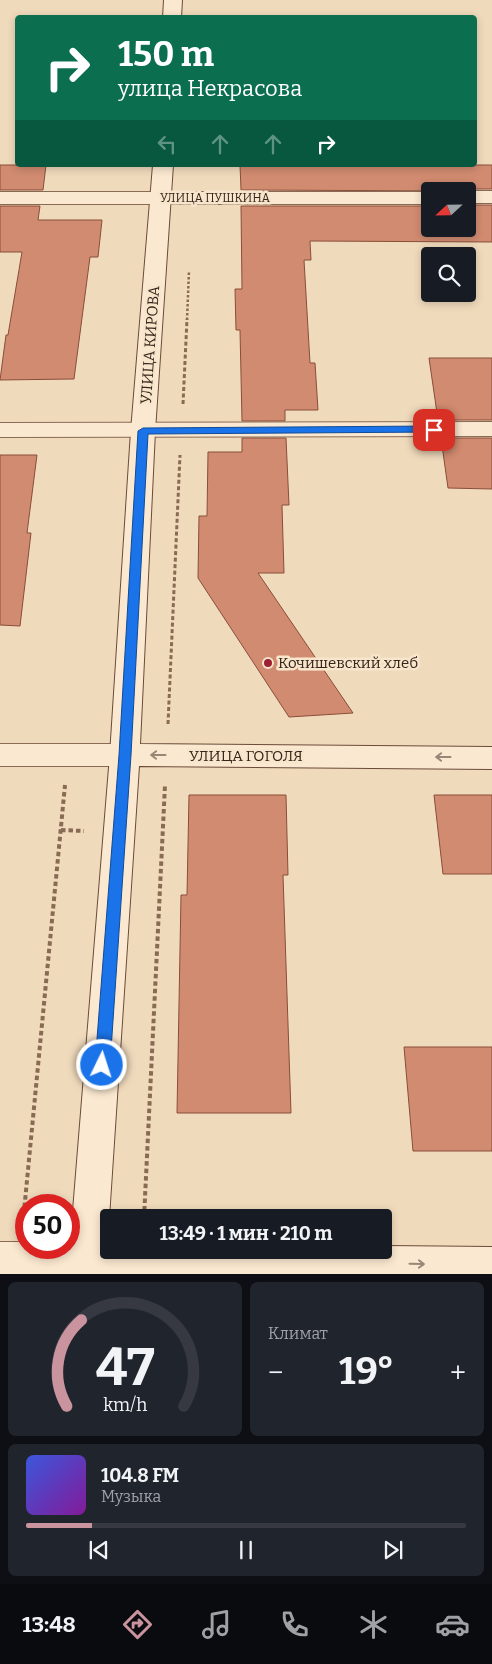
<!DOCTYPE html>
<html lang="ru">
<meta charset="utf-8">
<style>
:root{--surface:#171b24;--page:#20242c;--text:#f1f3f6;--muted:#9ea1a6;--line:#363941;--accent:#ca949e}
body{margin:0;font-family:Bitter,serif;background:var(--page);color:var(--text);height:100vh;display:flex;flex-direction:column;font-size:19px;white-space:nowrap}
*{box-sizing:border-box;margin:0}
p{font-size:16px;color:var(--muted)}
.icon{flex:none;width:28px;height:28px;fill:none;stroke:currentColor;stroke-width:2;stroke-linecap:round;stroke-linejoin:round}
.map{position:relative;height:1274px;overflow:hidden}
.drawer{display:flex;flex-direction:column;gap:8px;padding:8px;background:#0d0f14;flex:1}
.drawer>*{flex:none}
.banner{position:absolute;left:15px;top:15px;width:462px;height:152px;border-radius:5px;box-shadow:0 2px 8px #0003;background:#0b6e4f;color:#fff;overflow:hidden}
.needle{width:32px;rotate:248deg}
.controls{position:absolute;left:421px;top:182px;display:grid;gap:10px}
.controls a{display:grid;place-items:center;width:55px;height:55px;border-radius:5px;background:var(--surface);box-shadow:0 2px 8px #0003;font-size:25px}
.speed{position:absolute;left:15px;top:1194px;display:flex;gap:10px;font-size:25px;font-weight:700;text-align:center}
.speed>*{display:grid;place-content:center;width:65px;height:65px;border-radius:50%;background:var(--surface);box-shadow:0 2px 8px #0003;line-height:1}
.speed .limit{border:8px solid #d22;background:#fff;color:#111}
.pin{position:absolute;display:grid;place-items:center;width:42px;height:42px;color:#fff;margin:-21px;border-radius:10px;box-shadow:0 2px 8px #0006}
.me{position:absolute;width:55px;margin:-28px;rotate:4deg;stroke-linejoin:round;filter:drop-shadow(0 0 4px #0008)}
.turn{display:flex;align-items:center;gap:18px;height:105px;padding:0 20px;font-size:22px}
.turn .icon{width:65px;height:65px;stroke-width:2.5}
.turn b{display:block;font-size:35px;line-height:42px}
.lanes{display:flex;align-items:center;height:48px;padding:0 20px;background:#0003;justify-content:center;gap:25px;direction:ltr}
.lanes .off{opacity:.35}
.big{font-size:38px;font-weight:700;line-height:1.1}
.drawer .tile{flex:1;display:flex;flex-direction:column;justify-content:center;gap:8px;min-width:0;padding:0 18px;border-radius:8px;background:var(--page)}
.drawer .dial{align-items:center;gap:0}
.dial svg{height:130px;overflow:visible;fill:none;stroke:var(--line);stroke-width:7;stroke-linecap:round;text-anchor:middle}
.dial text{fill:var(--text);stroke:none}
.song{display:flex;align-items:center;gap:15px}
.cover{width:60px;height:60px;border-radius:8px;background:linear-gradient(135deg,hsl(230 70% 55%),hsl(290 70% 35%))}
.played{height:5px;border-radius:2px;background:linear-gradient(90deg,var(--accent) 15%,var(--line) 15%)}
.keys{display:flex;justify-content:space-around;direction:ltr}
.heat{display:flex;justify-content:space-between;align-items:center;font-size:28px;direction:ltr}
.drawer .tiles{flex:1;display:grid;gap:8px;grid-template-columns:1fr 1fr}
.tile:last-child{grid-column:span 2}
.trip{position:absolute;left:100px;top:1209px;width:292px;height:50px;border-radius:5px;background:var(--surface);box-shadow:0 2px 8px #0003;font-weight:700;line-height:50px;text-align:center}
.tabs{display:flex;height:80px;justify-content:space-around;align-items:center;background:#090b0e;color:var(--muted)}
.tabs .icon{width:35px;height:35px}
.tabs .on{color:var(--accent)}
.tabs b{font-size:22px;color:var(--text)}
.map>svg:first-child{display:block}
</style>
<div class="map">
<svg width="492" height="1274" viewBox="0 0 492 1274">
<rect width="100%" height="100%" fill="#f0dabc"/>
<path fill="#d18b70" stroke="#894e39" d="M0 165H46L43 190H0Z
M240 165H492V189H467L465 191 241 190Z
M468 205H492V242L310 241 311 260H304L310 363H315L318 410H285V421H242L240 330H236L235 289H242L241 206H430V229H468Z
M0 206H40L38 220H102L98 257H90L74 379 0 380 6 335H8L22 252H0Z
M429 358H492V420H438Z
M242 438H286L289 505H282L284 573H258L353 713 289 717 198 578 199 516H207L208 452H242Z
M441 438H492V489L448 488Z
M0 455H37L27 533H31L20 626 0 625Z
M189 795H286L288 875H283L291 1113H177L181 895H187Z
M434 795H492V874H443Z
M404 1047H492V1151H413Z"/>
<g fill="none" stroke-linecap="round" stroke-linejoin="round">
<g stroke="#896a55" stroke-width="2">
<path id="minor" d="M467 191H492V203H468Z
M0 192H430V204H0Z
M492 422V436L0 437V423Z
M0 744H125L135 747 140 755 135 763 125 766H0Z
M0 1242H26V1248H69V1242H88L101 1247 107 1260V1274H0Z"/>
</g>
<g stroke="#6a4b38" stroke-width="2">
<path id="secondary" d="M164 0H182L181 18H163Z
M153 165H173L155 431 140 744 492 747V769L139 766 109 1218V1250H384V1246L492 1247V1274H78L75 1273 69 1260 110 755 131 431Z"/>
</g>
<path stroke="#896a55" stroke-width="2.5" stroke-dasharray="2.5 2" stroke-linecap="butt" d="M187 320 189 271"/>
<path stroke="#896a55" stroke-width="3" stroke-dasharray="4 2.5" stroke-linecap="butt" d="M183 404 187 319
M168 724 180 455"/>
<path stroke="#896a55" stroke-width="4" stroke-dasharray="4.5 3" stroke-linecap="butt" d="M61 830 84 831
M144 1218 165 785
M23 1222 65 785"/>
<use href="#minor" fill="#fbe8d0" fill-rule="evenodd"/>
<use href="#secondary" fill="#fbe8d0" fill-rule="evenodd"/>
</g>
<defs><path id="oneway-shaft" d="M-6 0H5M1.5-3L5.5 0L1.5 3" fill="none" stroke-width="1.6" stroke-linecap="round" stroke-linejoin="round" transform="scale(1.25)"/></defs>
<g stroke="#998676">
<use href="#oneway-shaft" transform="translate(158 755) rotate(-180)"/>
<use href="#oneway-shaft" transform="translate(443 757) rotate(-180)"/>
<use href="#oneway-shaft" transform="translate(417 1264) rotate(1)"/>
</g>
<path fill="#1a73e8" stroke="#114b97" d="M434 426 439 430 437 432 148 434 131 755 110 1065 108 1070 102 1071 97 1070 95 1065 119 755 138 431 143 428Z"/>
<circle fill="#9b2132" stroke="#f7e5cc" stroke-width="2" cx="268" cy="663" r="5"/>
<g text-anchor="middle" stroke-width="5" stroke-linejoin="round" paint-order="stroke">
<g font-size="12" fill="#37251b" stroke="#f7e5cc">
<text x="215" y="202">УЛИЦА ПУШКИНА</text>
</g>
<g font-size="15" fill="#37251b" stroke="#f7e5cc">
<text transform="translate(150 345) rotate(-86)" y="5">УЛИЦА КИРОВА</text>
<text x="246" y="761">УЛИЦА ГОГОЛЯ</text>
</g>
<g font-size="15" fill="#37251b" stroke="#f7e5cc" text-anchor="start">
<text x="278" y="668">Кочишевский хлеб</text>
</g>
</g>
</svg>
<div class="controls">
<a><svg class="needle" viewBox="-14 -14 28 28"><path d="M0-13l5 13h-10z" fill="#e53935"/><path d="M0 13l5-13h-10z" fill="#9ea1a6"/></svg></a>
<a><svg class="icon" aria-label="search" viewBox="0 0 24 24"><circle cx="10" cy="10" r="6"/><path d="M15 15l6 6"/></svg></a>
</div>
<div class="speed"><div class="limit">50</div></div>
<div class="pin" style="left:434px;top:430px;background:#d93025"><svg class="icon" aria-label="arrive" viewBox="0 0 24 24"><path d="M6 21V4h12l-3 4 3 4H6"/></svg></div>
<svg class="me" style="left:102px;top:1065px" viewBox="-20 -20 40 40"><circle r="17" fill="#1a73e8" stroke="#fff" stroke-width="3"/><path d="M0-11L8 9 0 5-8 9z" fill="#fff"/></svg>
<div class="trip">13:49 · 1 мин · 210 m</div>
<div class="banner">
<div class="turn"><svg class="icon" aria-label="right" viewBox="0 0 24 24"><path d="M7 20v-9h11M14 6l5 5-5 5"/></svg><div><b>150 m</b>улица Некрасова</div></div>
<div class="lanes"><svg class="icon off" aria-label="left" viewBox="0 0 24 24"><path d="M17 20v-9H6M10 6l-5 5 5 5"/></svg><svg class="icon off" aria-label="ahead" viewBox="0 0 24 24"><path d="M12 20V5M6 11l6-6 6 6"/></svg><svg class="icon off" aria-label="ahead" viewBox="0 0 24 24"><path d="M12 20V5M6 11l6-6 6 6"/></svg><svg class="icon" aria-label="right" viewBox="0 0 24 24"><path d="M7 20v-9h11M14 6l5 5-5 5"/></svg></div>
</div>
</div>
<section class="drawer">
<div class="tiles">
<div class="tile dial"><svg viewBox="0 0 100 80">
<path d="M14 69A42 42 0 1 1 86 69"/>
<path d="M14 69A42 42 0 0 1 23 16" stroke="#ca949e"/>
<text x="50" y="56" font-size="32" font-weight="700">47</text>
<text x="50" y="72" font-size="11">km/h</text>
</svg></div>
<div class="tile"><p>Климат</p>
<div class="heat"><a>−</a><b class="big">19°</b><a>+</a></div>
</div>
<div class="tile">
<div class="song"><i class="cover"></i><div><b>104.8 FM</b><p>Музыка</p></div></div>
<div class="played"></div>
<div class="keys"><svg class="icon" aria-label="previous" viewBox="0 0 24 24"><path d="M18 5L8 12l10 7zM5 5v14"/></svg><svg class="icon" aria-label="pause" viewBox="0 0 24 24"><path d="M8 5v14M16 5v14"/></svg><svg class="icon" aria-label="next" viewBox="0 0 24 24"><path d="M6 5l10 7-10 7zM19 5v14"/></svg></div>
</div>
</div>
</section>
<nav class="tabs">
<b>13:48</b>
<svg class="icon on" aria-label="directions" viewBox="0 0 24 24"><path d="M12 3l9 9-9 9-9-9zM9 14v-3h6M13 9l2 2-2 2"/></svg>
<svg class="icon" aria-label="music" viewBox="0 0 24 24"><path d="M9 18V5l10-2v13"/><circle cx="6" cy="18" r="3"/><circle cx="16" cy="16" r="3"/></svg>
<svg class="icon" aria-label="phone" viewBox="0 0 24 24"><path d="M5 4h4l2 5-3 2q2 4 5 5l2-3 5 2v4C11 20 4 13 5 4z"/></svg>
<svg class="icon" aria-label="climate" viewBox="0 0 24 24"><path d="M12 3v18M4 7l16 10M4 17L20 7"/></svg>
<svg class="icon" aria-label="car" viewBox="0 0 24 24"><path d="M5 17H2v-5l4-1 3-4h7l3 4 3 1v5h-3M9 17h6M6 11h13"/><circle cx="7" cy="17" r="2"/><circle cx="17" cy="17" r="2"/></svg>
</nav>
